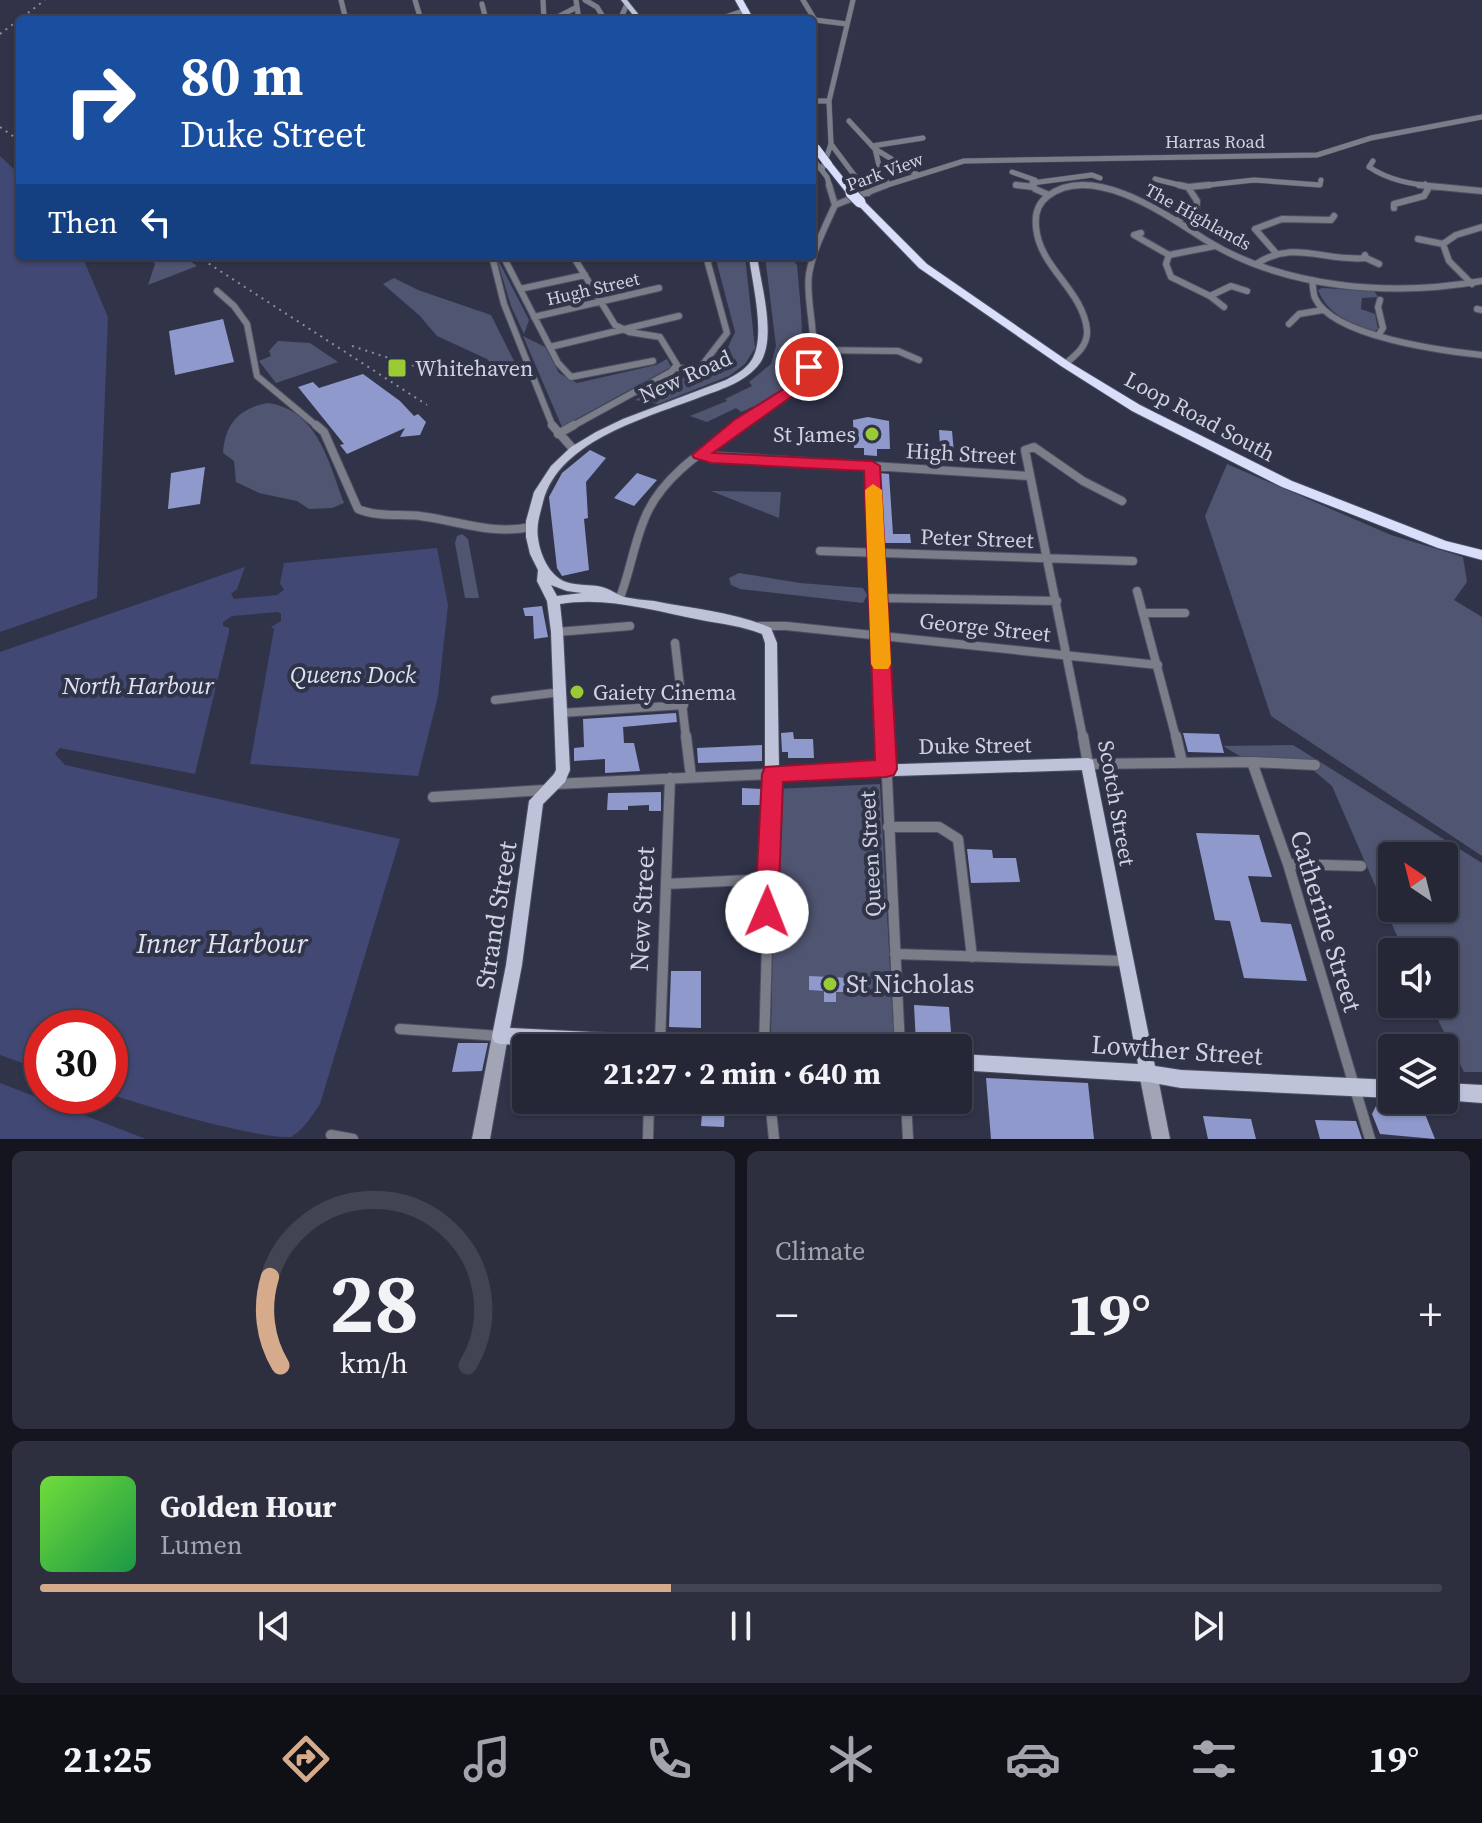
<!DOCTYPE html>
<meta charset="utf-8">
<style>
:root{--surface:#252737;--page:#2d2f3f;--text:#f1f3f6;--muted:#a3a5ad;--line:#424452;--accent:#d6ab8b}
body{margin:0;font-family:"Source Serif 4",serif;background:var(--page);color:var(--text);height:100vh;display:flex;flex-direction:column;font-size:30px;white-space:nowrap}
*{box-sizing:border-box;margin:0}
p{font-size:26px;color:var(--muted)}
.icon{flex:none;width:44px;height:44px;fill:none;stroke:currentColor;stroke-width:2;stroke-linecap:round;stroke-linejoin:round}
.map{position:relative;height:1139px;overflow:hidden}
.panel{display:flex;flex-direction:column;gap:12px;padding:12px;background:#14151e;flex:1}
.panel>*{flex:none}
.guide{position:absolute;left:16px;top:16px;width:800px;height:244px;border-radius:8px;box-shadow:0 2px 6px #0004,0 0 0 2px var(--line);background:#1a4fa0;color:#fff;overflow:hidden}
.needle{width:52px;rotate:325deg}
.tools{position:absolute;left:1378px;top:842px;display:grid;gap:16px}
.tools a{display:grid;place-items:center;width:80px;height:80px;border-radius:8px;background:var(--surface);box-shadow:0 2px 6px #0004,0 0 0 2px var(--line);font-size:40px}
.speed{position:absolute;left:24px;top:1010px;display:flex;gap:16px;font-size:40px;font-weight:700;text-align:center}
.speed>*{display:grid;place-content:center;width:104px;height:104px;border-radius:50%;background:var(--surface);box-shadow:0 2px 6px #0004,0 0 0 2px var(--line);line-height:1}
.speed .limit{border:12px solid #d22;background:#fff;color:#111}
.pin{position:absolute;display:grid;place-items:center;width:68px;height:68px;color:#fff;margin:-34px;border:4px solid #fff;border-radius:50%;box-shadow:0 2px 8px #0007}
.me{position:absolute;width:88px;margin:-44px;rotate:1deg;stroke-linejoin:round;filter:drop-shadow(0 0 6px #0008)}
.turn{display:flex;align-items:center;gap:28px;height:168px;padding:0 32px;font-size:36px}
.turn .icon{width:104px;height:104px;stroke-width:2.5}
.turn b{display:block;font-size:56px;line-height:68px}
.then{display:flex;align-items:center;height:76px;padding:0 32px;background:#0003;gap:16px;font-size:30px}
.big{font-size:60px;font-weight:700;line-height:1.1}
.panel .card{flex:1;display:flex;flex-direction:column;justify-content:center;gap:12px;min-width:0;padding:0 28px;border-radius:12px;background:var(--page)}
.panel .dial{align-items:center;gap:0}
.dial svg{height:208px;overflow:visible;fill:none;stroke:var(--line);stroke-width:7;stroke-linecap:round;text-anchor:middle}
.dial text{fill:var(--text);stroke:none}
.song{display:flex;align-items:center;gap:24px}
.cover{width:96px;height:96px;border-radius:12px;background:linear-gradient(135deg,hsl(100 70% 55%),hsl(140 70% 35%))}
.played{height:8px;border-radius:4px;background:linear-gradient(90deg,var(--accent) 45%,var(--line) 45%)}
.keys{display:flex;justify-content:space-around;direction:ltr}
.heat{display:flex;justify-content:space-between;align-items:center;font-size:44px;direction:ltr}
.panel .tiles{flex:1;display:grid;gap:12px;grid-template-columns:1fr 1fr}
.card:last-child{grid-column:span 2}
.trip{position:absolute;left:512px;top:1034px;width:460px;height:80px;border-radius:8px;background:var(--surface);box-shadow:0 2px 6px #0004,0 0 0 2px var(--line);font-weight:700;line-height:80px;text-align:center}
.tabs{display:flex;height:128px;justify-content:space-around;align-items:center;background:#0f1016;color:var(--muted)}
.tabs .icon{width:56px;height:56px}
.tabs .active{color:var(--accent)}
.tabs b{font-size:36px;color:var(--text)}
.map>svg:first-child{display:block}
</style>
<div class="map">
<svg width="1482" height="1139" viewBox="0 0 1482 1139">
<rect width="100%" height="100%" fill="#313449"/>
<path fill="#505571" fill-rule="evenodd" d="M148 256H183L197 266 148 285 155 264Z
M496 256 529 320 524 334 511 306Z
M715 256H745L755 348 745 364 729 376 658 404 635 400 677 377 698 378 712 371 721 362 735 332Z
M765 256H789L797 265C799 293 807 346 797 372 789 393 760 403 741 412L736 408 707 422 690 416 727 401 725 399 752 386 749 382 771 364 776 346Z
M394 278 418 290 491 315 521 375 497 371 487 359 437 336 420 316 383 284Z
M1322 288 1374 291 1378 297 1362 298 1361 309 1375 314 1378 329 1373 332C1350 322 1328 315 1318 290Z
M523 336 545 347 559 373 577 383 656 365 667 359 671 367 562 427Z
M278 341 310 343 338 362 276 383 259 361 271 356 269 351Z
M268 403C318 410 329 463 344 503L332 508 309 509 297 501 259 493 236 482 234 461 223 453C225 423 240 408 268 403Z
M1227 464 1391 535 1463 557 1467 582 1454 600 1482 617V856L1271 716 1205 516Z
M711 491 781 492 779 518Z
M462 534 468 539 479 598H465L455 543 457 536Z
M739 573 800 583 863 588 867 595 863 603 740 589 731 585 729 578Z
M1293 745 1482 863V1072H1464L1430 1004H1444V952H1404L1332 786 1313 770 1260 768 1223 746ZM1392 856H1444V908H1392Z
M880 784 894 1042 771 1034 776 789Z"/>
<path fill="#414873" d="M0 156 20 175V256H82L108 317 97 598 0 632Z
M437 548 448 605 438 696 418 776 250 764 274 629 271 627 281 621V614L278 612 232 616 223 622V626L229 628V632L195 774 60 748 55 754 65 765 400 839 320 1104C312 1116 304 1129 291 1137 258 1139 147 1107 110 1094V1028H42V1070L0 1055V652L245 567 237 589 231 594 234 599 277 595 284 590 280 583 284 563Z
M0 1083 146 1139H0Z"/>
<path fill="#9099cb" d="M223 319 234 362 175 375 169 331Z
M363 374 400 401 414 416 418 414 426 422 420 435 400 437 405 428 347 454 340 445 344 444 298 387 313 382 319 388Z
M868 417 889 421 890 449H877V456L864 455V448H854L853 420Z
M939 430 952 431 955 464 941 463Z
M590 450 606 458 586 482 588 518 584 519 589 570 562 576 557 568 549 497 562 473Z
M205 467 200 504 168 509 171 473Z
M637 473 657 480 634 506 614 498Z
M879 473 889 474 893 534H910L911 543H883Z
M542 606 548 637 534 639 533 616H525L523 608Z
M676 713 677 722 623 727 624 743H634L640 771 605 773V759L574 761V748L584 747 583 719Z
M793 732 794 739H813L814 758H788V752H782L781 733Z
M1183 733 1219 734 1224 753 1188 752Z
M762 745V761L698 763 697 748Z
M742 788 762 789V805H742Z
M661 792V811H649V805L628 806V810H607L608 793Z
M1196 833 1259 835 1272 877 1248 876 1261 922 1291 924 1307 981 1244 978 1230 921 1215 920Z
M967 849 992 850 993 858H1016L1020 882 971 883Z
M671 971H701V1028L669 1027Z
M809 976 850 978 851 992H836V1002H824V991L809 990Z
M914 1005 949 1007 952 1044 916 1043Z
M458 1043H488L482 1071 452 1072Z
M986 1078 1088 1083 1094 1139H991Z
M703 1100H725L724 1127 701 1126Z
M1376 1106 1423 1109 1435 1139 1380 1134 1372 1114Z
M1203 1116 1251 1119 1256 1139H1208Z
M1315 1120 1356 1121 1362 1139H1320Z"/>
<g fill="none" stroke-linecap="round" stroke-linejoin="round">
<g stroke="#4d5064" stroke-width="6">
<path id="street-far3" d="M341 0 346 20
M415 0 421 20
M543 0 544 20
M576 0 579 20
M585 0 597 7 605 20
M803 0 815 20 847 24
M482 4 486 20
M552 20 577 7
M620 20 627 4
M716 20 746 10
M812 101H829
M849 121 875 149 918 175
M831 144 863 187
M872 146 923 138
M875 149 881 174 888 184
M812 158 827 177 830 187
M1373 161 1369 167C1390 181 1412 184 1437 187
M822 170 831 144 829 101 853 0
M1012 172 1035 180
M1155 179 1187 187
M1425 184 1427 187
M1016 185 1032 187
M881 187 964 161 1317 155 1371 138 1482 117
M1034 187 1032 183 1092 175 1100 178
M1190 187 1254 180 1320 185 1321 180"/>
</g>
<g stroke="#4d5064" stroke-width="8">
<path id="street-far2" d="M829 185 835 205
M862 185 868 193
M1016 185 1034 187
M1033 185 1035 189 1049 195
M1179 185 1188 187
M1419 185 1482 191
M835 205 886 185
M1394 208V204L1424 196 1428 189 1425 185
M1178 220 1196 211 1197 201 1188 187 1209 185
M1141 233 1134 235 1169 255
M1418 239 1443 244
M1215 246 1169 255 1166 264 1171 277 1210 296 1231 286 1247 291
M1275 252 1255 229 1282 219 1331 220 1334 216
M492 256 504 304 553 427
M503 256 558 363 571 377 653 361
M1366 258 1379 264
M1256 264C1295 239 1323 262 1366 258L1365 255
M1312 280C1313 285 1313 294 1315 298 1333 337 1444 351 1482 355
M1472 284 1449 261 1443 244 1456 235 1482 227
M520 289 585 275
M217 291 234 306 247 324 257 376 318 427
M1210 296 1224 307
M1477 309 1482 310
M534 317 659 288
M1289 324 1299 314 1323 310
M1378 336 1383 328 1378 307 1380 300
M550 347 679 316
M812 350 898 351 919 360
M1065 364C1076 355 1088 346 1087 330 1083 292 1044 270 1037 234 1034 219 1035 205 1048 196 1092 162 1167 215 1204 239 1284 289 1391 297 1482 281
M676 368H700L727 333 706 256
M571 427 671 372 677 365 660 337 629 332 615 325 573 256
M735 427C756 412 785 403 802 383 826 355 804 307 809 274 813 250 825 227 835 205"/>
</g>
<g stroke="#4d5064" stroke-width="10">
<path id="street-far1" d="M316 425 324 432 358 509C376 517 400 514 420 516 459 521 491 535 531 527
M552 425 574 450
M558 434 574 425
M700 455 1029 476
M872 466 885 738
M820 551 1133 561
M1137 591 1176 738
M880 598 1057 601
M619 600C631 571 634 539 648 511 666 474 706 449 738 425
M1145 613H1185
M760 626H786L1158 665
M557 632 630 626
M675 643 686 738
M495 700 561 692
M561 713 684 705
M1083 738 1025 450 1034 447 1083 481 1122 501"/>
</g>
<g stroke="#4d5064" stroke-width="12">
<path id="street" d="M686 736 691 777
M885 736 900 1048
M1083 736 1088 764 1252 762 1315 765
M1176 736 1182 762
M1252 762 1288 864 1370 1139
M555 784 772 774 764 1048
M433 797 545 790
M888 827H939L958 839 972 957
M1288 864 1361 866
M666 884 767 879
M895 954 1126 961
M400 1029 500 1036
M660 1042 670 778
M770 1100 774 1139
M906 1100 908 1139
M331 1135 353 1139
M648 1139 649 1100"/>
</g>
<g stroke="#4d5064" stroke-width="2">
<path id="secondary" d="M500 1028 506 1030 508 1036 490 1139H472L492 1036 494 1030Z
M1148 1064 1154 1067 1157 1073 1170 1139H1152L1139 1073 1142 1067Z"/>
</g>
<g stroke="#4d5064" stroke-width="2">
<path id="primary" d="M621 0H627L643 20H637Z
M749 256H757C761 285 777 338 760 363 747 381 723 389 703 396 650 417 559 439 543 502 540 514 536 525 538 538 540 554 549 576 566 582 577 586 590 584 602 587 610 589 616 594 624 597 633 599 644 600 654 601 693 609 735 612 771 628L777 643 779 768 1088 758 1093 760 1155 1066 1181 1070 1392 1080V1098L1181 1088 1148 1082 958 1070V1054L1138 1064 1082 770 772 780 767 778 765 774V643L762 634C742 626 722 624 701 620 656 611 605 596 560 604L563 632 570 770 565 782 543 804 522 965 510 1028 754 1040 760 1042 762 1048H578L500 1044 494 1042 492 1036 506 965 529 801 554 774 556 770 551 632 547 601 537 581 538 570 530 554 526 537V521L534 492 551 466 571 447 596 432 623 419 726 380C735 375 745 370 751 361 767 338 752 283 749 256ZM551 585 567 591 582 593 557 596Z
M1444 1083 1482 1085V1103L1443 1100Z"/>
</g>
<g stroke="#4d5064" stroke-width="2">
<path id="highway" d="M735 0H743L754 20H746Z
M825 162H831L854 191V195H848L825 166Z
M857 200H863L927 264 1069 362 1140 405 1292 481 1446 541 1482 550V560L1438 548 1282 487 1132 411 1061 366 919 268 857 204Z"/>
</g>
<use href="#street-far3" stroke="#7b7d88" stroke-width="5"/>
<use href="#street-far2" stroke="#7b7d88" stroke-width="6"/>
<use href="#street-far1" stroke="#7b7d88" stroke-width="8"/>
<use href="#street" stroke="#7b7d88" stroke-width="10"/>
<use href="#secondary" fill="#a1a5b6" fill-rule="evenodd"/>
<use href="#primary" fill="#bec3da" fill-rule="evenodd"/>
<use href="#highway" fill="#d9dffa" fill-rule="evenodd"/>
<path stroke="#8b8e9e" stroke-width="2" stroke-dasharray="2 5" stroke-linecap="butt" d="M0 34 45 0
M0 127 20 141
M197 256 427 405
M352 346 410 365 475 377"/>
<g stroke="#4d5064" stroke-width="9" stroke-linecap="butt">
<path id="highway-bridge-far1" d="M816 148 828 164"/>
</g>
<g stroke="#4d5064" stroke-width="13" stroke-linecap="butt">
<path id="highway-bridge" d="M851 193 860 202"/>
</g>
<use href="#highway-bridge-far1" stroke="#d9dffa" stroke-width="8"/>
<use href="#highway-bridge" stroke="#d9dffa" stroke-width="11"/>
</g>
<path fill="#e11d48" stroke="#92132f" stroke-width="2" d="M809 362 817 367 809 384 713 453 872 461 880 466 897 769 894 775 886 777 783 782 778 912 775 919 767 922 759 919 755 912 762 774 765 767 875 760 864 471 711 463 694 458 692 455 734 420 790 385 804 364Z"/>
<path fill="#f59e0b" d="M873 484 882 490 891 664 888 669H874L871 664 865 490Z"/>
<g fill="#9acb35" stroke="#313449" stroke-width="3">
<rect x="387" y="358" width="20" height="20" rx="4"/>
<circle cx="872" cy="434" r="8"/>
<circle cx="577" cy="692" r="8"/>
<circle cx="830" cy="984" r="8"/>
</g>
<g text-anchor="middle" stroke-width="8" stroke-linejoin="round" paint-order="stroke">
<g font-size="18" fill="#cfd2df" stroke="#313449">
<text x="1215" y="148">Harras Road</text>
<text transform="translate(885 172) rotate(-20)" y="6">Park View</text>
<text transform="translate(1198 217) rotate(29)" y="6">The Highlands</text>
<text transform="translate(593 289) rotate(-13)" y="6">Hugh Street</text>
</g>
<g font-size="22" fill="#cfd2df" stroke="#313449" text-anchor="start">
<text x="415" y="376">Whitehaven</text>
<text x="856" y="442" text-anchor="end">St James</text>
<text x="593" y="700">Gaiety Cinema</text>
</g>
<g font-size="22" fill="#cfd2df" stroke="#313449">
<text transform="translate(685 376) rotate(-24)" y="8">New Road</text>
<text transform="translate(1200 416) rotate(28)" y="8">Loop Road South</text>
<text transform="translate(961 453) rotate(3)" y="8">High Street</text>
<text transform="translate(977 538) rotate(2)" y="8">Peter Street</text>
<text transform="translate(985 627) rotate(6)" y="8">George Street</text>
<text transform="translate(975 745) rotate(-1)" y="8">Duke Street</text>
<text transform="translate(1117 803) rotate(80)" y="8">Scotch Street</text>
<text transform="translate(870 854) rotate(-93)" y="8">Queen Street</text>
</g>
<g font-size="24" font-style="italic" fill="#dfe3f2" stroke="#313449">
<text x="353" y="683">Queens Dock</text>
<text x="138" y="694">North Harbour</text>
</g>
<g font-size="26" fill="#cfd2df" stroke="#313449">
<text transform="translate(642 909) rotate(-87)" y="9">New Street</text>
<text transform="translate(496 915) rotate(-81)" y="9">Strand Street</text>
<text transform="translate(1326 921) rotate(73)" y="9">Catherine Street</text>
<text transform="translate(1177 1050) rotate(4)" y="9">Lowther Street</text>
</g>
<g font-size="26" fill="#cfd2df" stroke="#313449" text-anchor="start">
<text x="846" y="993">St Nicholas</text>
</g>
<g font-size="28" font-style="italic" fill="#dfe3f2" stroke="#313449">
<text x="222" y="953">Inner Harbour</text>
</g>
</g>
</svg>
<div class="tools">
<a><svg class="needle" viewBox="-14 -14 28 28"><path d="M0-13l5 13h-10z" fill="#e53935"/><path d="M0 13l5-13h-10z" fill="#a3a5ad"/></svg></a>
<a><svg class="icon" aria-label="sound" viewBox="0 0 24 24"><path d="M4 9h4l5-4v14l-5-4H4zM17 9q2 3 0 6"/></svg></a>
<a><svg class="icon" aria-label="layers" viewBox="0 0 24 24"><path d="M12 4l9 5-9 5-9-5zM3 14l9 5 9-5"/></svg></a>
</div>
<div class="speed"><div class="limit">30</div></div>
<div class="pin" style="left:809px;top:367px;background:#d93025"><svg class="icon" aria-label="arrive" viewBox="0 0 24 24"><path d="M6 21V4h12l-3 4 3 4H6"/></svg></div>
<svg class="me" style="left:767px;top:912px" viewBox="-20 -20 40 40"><circle r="19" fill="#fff"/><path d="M0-13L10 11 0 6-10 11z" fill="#e11d48"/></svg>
<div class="trip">21:27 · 2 min · 640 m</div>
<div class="guide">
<div class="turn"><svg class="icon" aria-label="right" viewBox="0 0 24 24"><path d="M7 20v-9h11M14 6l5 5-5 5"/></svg><div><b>80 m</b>Duke Street</div></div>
<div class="then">Then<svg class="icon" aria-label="left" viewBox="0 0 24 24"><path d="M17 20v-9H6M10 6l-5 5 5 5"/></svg></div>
</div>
</div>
<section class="panel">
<div class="tiles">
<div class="card dial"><svg viewBox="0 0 100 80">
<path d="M14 69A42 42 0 1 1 86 69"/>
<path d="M14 69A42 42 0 0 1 10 35" stroke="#d6ab8b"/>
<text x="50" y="56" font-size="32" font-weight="700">28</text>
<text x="50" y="72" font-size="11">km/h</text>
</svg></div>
<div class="card"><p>Climate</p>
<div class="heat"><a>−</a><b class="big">19°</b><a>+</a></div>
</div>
<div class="card">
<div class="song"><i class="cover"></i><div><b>Golden Hour</b><p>Lumen</p></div></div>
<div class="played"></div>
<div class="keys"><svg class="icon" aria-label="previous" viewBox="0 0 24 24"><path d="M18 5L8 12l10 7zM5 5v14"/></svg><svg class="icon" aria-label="pause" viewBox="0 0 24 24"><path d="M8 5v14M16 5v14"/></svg><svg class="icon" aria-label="next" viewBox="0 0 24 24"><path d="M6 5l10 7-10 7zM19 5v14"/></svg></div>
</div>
</div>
</section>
<nav class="tabs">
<b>21:25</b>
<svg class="icon active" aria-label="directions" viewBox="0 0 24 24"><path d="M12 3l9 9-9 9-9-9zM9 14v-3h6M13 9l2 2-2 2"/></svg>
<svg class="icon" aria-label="music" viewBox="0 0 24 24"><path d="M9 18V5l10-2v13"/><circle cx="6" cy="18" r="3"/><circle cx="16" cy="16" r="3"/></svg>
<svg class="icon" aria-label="phone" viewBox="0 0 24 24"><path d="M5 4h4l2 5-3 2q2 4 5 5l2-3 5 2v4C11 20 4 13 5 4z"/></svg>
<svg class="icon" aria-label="climate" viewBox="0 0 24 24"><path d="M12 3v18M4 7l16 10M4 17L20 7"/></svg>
<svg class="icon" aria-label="car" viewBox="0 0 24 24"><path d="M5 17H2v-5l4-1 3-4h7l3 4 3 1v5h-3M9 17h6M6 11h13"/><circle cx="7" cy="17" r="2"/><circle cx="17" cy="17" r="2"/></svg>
<svg class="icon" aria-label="filters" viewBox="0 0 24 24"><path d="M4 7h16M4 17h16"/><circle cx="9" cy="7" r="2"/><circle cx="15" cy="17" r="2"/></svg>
<b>19°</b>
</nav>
